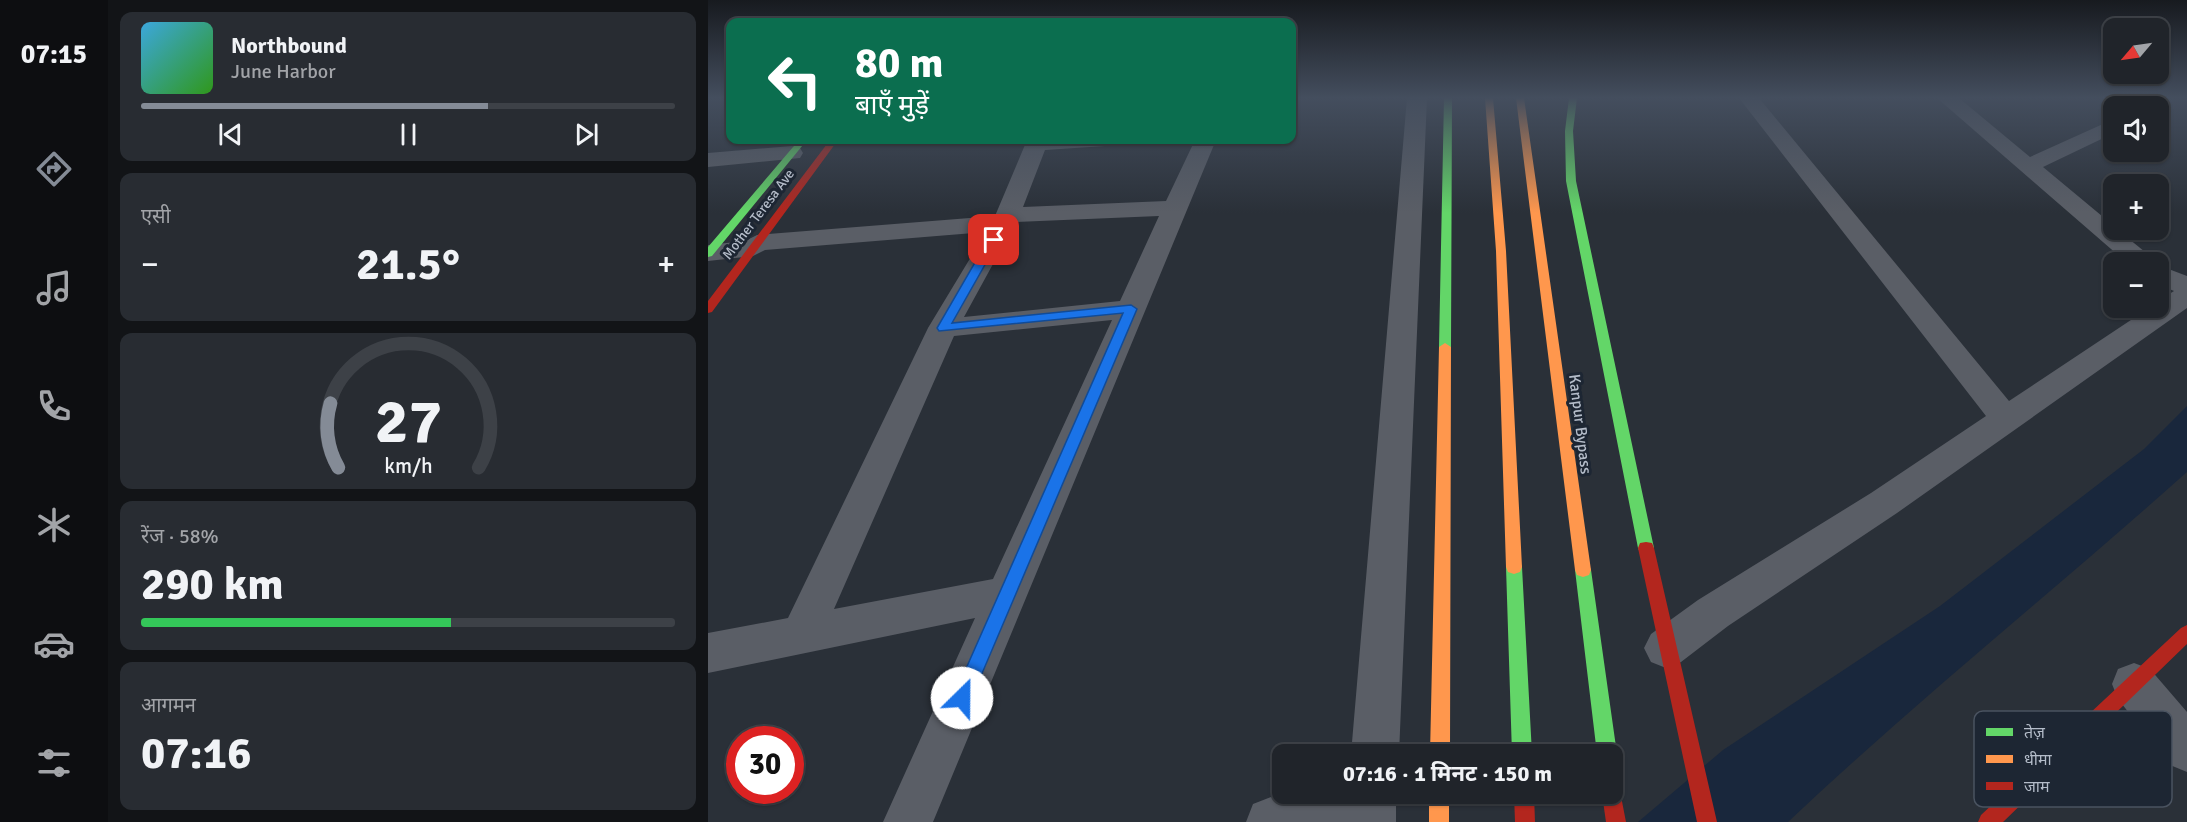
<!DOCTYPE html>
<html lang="hi">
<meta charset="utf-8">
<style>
:root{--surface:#20242a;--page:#282c32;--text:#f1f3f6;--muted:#a2a4a8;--line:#3d4147;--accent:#848b96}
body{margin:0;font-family:Signika,"Noto Sans Devanagari",sans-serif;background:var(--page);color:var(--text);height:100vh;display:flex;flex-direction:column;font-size:22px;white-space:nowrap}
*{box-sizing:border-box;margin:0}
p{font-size:20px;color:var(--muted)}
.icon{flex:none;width:33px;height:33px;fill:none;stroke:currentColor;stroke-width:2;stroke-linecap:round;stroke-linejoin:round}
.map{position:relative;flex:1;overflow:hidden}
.details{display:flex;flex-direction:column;gap:12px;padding:12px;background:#121417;width:600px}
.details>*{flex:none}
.hud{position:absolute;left:18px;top:18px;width:570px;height:126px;border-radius:12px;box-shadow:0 2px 4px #0004,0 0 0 2px var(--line);background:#0b6e4f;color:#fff;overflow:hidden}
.needle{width:39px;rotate:241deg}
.tools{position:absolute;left:1395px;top:18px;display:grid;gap:12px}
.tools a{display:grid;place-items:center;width:66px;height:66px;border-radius:12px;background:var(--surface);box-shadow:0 2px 4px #0004,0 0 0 2px var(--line);font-size:30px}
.speed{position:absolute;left:18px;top:726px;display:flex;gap:12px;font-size:30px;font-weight:700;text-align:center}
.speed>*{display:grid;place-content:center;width:78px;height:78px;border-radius:50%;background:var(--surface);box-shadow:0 2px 4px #0004,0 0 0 2px var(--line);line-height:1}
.speed .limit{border:9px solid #d22;background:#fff;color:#111}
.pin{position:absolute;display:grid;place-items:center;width:51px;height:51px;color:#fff;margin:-26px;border-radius:12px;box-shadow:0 3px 9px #0006}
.me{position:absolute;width:66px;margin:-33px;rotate:23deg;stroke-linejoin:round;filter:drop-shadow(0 0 4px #0008)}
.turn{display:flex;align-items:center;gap:21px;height:126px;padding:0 30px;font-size:27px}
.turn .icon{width:78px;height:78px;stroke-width:2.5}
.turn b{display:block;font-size:42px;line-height:51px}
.big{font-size:45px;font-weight:700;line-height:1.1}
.details .tile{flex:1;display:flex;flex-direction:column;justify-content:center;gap:9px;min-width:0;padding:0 21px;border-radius:12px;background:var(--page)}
.details .dial{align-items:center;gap:0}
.dial svg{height:156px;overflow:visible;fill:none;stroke:var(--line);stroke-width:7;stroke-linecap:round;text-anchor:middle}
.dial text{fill:var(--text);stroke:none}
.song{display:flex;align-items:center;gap:18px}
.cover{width:72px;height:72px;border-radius:9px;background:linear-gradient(135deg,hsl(200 70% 55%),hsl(110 70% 35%))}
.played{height:6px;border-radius:3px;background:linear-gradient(90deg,var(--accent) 65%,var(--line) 65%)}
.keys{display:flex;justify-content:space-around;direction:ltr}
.heat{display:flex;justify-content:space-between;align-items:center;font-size:33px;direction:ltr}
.charge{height:9px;border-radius:4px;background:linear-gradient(90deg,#34c759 58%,var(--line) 0)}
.trip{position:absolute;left:564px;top:744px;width:351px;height:60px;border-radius:12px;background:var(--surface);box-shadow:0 2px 4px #0004,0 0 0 2px var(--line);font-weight:700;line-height:60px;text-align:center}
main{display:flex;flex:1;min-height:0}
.tabs{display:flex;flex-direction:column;width:108px;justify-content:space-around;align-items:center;background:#0d0e11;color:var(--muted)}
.tabs .icon{width:42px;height:42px}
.tabs .on{color:var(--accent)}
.tabs b{font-size:27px;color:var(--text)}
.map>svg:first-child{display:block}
</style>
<main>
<nav class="tabs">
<b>07:15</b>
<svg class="icon on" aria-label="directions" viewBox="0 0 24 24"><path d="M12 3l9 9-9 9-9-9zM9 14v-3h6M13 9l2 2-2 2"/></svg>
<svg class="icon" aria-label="music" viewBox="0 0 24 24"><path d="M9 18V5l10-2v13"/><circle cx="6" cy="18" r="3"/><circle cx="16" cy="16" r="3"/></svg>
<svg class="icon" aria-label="phone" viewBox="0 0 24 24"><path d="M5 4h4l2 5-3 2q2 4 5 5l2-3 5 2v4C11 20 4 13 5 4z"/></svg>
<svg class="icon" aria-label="climate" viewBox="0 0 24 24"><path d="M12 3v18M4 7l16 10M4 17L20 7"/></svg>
<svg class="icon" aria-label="car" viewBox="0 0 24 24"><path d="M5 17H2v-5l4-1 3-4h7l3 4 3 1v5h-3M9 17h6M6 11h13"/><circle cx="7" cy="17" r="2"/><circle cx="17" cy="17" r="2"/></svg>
<svg class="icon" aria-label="filters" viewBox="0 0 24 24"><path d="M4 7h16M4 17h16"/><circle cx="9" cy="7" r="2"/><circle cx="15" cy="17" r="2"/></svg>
</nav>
<section class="details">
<div class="tile">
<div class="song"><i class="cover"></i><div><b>Northbound</b><p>June Harbor</p></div></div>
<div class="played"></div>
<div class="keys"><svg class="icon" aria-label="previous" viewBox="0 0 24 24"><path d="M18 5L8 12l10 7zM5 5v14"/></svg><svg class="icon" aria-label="pause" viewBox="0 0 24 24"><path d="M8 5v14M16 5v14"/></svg><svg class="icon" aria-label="next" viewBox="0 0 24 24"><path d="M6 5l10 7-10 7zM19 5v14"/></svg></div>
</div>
<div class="tile"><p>एसी</p>
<div class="heat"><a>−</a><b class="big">21.5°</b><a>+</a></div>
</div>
<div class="tile dial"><svg viewBox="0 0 100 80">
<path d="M14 69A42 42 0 1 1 86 69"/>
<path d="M14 69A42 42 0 0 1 10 36" stroke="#848b96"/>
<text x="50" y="56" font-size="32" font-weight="700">27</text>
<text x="50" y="72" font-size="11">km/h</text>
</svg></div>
<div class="tile"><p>रेंज · 58%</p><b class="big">290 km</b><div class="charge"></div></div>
<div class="tile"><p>आगमन</p><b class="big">07:16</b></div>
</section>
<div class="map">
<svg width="1479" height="822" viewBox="0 0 1479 822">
<rect width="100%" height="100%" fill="#2a3038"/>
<path fill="#19273c" d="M1479 406V472C1347 590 1208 701 1080 822H930L1015 750 1232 606 1436 449Z"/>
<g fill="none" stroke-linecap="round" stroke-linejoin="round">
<path fill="#5a5e66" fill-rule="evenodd" d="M699 98H719L691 754H643Z
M1031 98H1051L1301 401 1441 308H1450V301L1466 291 1450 284V265L1479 276V308L1189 513 1020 626 973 662 958 668 943 662 936 648 943 634 990 600 1163 493 1278 416Z
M1229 98H1251L1322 157 1406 119V133L1335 167 1406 226V230H1410L1442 256 1446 262H1418Z
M1429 98H1450L1454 103 1450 108 1432 106 1434 104Z
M319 140H408L405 145 397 146 337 150 315 207 458 201 487 140H508L225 822H175L267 618 0 673V633L80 618 220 328 278 232 57 250 45 256 0 261V245L37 241 49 235 287 216ZM451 216 412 301 256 317 308 222ZM404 320 285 579 126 609 246 336Z
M84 146 92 148 95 153 92 158 0 167V153Z
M1426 663 1442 669 1479 712V772L1462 765 1410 699 1404 684 1410 669Z
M593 794H688V822H538L545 804 563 797Z"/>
<path fill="#63d668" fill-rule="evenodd" d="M736 98H744L743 347 737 351 731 347Z
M861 98H869L865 131 868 181 946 548 944 553 938 554 932 553 930 548 858 181 857 131Z
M91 140H99L4 256 0 257V247Z
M806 560 812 562 814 567 824 754H804L798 567 800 562Z
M875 563 881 565 883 570 909 754 904 761V754H889L867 570 869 565Z"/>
<path fill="#ff974d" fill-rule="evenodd" d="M777 98H785L798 251 814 567 812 572 806 574 800 572 798 567 788 251Z
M808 98H816L883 570 881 575 875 577 869 575 867 570Z
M737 343 743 347 742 754H722L731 347Z
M721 794H741V822H721Z"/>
<path fill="#b3261e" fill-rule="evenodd" d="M122 140H130L4 312 0 313V301Z
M938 542 944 543 946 548 1009 822H989L930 548 932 543Z
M1479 625V644L1295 822H1270L1273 815 1473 628Z
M904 783 911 786 918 822H898L894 794H904Z
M806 794H826L827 822H807Z"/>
</g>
<linearGradient id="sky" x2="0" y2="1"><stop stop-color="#171a1f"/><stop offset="0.46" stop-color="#444e5e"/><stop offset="1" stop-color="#444e5e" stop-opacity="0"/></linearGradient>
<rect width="1479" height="213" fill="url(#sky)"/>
<path fill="#1a73e8" stroke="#114b97" stroke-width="1.5" d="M286 237 291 240 244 323 423 305 429 309 261 704 254 706 248 704 245 698 415 313 231 331 229 328 280 240Z"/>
<g text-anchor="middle" stroke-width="6" stroke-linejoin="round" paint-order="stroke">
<g font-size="14" fill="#b4bcc9" stroke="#1d2633">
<text transform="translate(50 214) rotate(-53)" y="5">Mother Teresa Ave</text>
</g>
<g font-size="16" fill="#b4bcc9" stroke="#1d2633">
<text transform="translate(873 424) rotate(83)" y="6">Kanpur Bypass</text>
</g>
</g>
<rect x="1266" y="711" width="198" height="96" rx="9" fill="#1d2633" stroke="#4a5360" stroke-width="1.5"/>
<rect x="1278" y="728" width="27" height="8" fill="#63d668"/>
<rect x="1278" y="755" width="27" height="8" fill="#ff974d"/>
<rect x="1278" y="782" width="27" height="8" fill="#b3261e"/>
<g font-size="16" fill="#b4bcc9">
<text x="1316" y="738">तेज़</text>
<text x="1316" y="765">धीमा</text>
<text x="1316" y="792">जाम</text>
</g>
</svg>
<div class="tools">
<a><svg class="needle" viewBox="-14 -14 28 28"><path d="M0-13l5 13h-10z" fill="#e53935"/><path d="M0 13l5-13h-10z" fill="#a2a4a8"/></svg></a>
<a><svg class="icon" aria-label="sound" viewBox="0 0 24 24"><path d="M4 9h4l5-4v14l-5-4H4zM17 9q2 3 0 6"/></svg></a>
<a>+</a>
<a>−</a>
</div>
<div class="speed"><div class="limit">30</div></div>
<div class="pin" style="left:286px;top:240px;background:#d93025"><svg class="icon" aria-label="arrive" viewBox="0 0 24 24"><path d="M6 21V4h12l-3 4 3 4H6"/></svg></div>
<svg class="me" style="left:254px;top:698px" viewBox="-20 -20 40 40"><circle r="19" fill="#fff"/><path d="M0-13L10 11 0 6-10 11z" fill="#1a73e8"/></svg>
<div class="trip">07:16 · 1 मिनट · 150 m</div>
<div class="hud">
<div class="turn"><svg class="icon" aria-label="left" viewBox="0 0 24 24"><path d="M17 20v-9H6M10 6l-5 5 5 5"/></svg><div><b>80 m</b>बाएँ मुड़ें</div></div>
</div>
</div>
</main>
